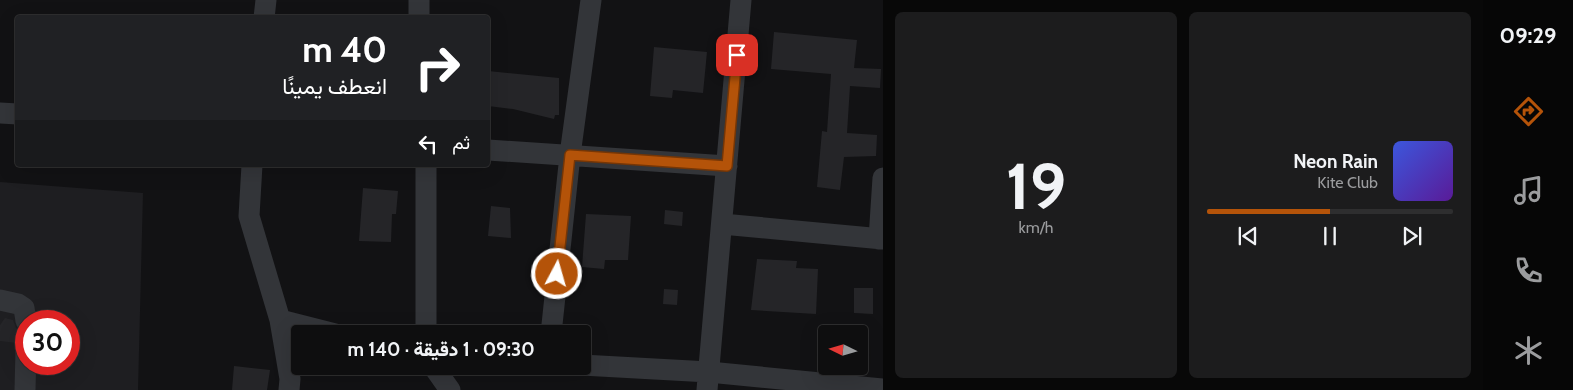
<!DOCTYPE html>
<html lang="ar">
<meta charset="utf-8">
<style>
:root{--surface:#0e0e0f;--page:#1c1c1d;--text:#f1f3f6;--muted:#9b9c9e;--line:#2e2e2f;--accent:#b45309}
body{margin:0;font-family:Cabin,Vazirmatn,sans-serif;background:var(--page);color:var(--text);direction:rtl;height:100vh;display:flex;flex-direction:column;font-size:19px;white-space:nowrap}
*{box-sizing:border-box;margin:0}
p{font-size:16px;color:var(--muted)}
.icon{flex:none;width:28px;height:28px;fill:none;stroke:currentColor;stroke-width:2;stroke-linecap:round;stroke-linejoin:round}
.map{position:relative;flex:1;overflow:hidden;direction:ltr}
.side{display:flex;flex-direction:column;gap:12px;padding:12px;background:#080808;width:600px}
.side>*{flex:none}
.top-card{position:absolute;left:15px;top:15px;width:475px;height:152px;border-radius:5px;box-shadow:0 5px 20px #0002,0 0 0 1px var(--line);direction:rtl;background:#202124;color:#fff;overflow:hidden}
.needle{width:32px;rotate:275deg}
.controls{position:absolute;left:818px;top:325px;display:grid;gap:10px}
.controls a{display:grid;place-items:center;width:50px;height:50px;border-radius:5px;background:var(--surface);box-shadow:0 5px 20px #0002,0 0 0 1px var(--line);font-size:25px}
.speed{position:absolute;left:15px;top:310px;display:flex;gap:10px;font-size:25px;font-weight:700;text-align:center}
.speed>*{display:grid;place-content:center;width:65px;height:65px;border-radius:50%;background:var(--surface);box-shadow:0 5px 20px #0002,0 0 0 1px var(--line);line-height:1}
.speed .limit{border:8px solid #d22;background:#fff;color:#111}
.pin{position:absolute;display:grid;place-items:center;width:42px;height:42px;color:#fff;margin:-21px;border-radius:10px;box-shadow:0 2px 8px #0006}
.me{position:absolute;width:55px;margin:-28px;rotate:6deg;stroke-linejoin:round;filter:drop-shadow(0 0 4px #0008)}
.turn{display:flex;align-items:center;gap:18px;height:105px;padding:0 20px;font-size:22px}
.turn .icon{width:65px;height:65px;stroke-width:2.5}
.turn b{display:block;font-size:35px;line-height:42px}
.then{display:flex;align-items:center;height:48px;padding:0 20px;background:#0003;gap:10px;font-size:19px}
.side .card{flex:1;display:flex;flex-direction:column;justify-content:center;gap:8px;min-width:0;padding:0 18px;border-radius:8px;background:var(--page)}
.side .dial{align-items:center;gap:0}
.dial b{font-size:65px;line-height:1}
.song{display:flex;align-items:center;gap:15px}
.cover{width:60px;height:60px;border-radius:8px;background:linear-gradient(135deg,hsl(230 70% 55%),hsl(270 70% 35%))}
.played{height:5px;border-radius:2px;background:linear-gradient(90deg,var(--accent) 50%,var(--line) 50%)}
.keys{display:flex;justify-content:space-around;direction:ltr}
.side .tiles{flex:1;display:grid;gap:12px;grid-template-columns:repeat(2,1fr)}
.trip{position:absolute;left:291px;top:325px;width:300px;height:50px;border-radius:5px;background:var(--surface);box-shadow:0 5px 20px #0002,0 0 0 1px var(--line);font-weight:800;line-height:50px;text-align:center;direction:rtl}
main{display:flex;flex:1;min-height:0}
.menu{display:flex;flex-direction:column;width:90px;justify-content:space-around;align-items:center;background:#060606;color:var(--muted)}
.menu .icon{width:35px;height:35px}
.menu .current{color:var(--accent)}
.menu b{font-size:22px;color:var(--text)}
.map>svg:first-child{display:block}
</style>
<main>
<nav class="menu">
<b>09:29</b>
<svg class="icon current" aria-label="directions" viewBox="0 0 24 24"><path d="M12 3l9 9-9 9-9-9zM9 14v-3h6M13 9l2 2-2 2"/></svg>
<svg class="icon" aria-label="music" viewBox="0 0 24 24"><path d="M9 18V5l10-2v13"/><circle cx="6" cy="18" r="3"/><circle cx="16" cy="16" r="3"/></svg>
<svg class="icon" aria-label="phone" viewBox="0 0 24 24"><path d="M5 4h4l2 5-3 2q2 4 5 5l2-3 5 2v4C11 20 4 13 5 4z"/></svg>
<svg class="icon" aria-label="climate" viewBox="0 0 24 24"><path d="M12 3v18M4 7l16 10M4 17L20 7"/></svg>
</nav>
<section class="side">
<div class="tiles">
<div class="card">
<div class="song"><i class="cover"></i><div><b>Neon Rain</b><p>Kite Club</p></div></div>
<div class="played"></div>
<div class="keys"><svg class="icon" aria-label="previous" viewBox="0 0 24 24"><path d="M18 5L8 12l10 7zM5 5v14"/></svg><svg class="icon" aria-label="pause" viewBox="0 0 24 24"><path d="M8 5v14M16 5v14"/></svg><svg class="icon" aria-label="next" viewBox="0 0 24 24"><path d="M6 5l10 7-10 7zM19 5v14"/></svg></div>
</div>
<div class="card dial"><b>19</b><p>km/h</p></div>
</div>
</section>
<div class="map">
<svg width="883" height="390" viewBox="0 0 883 390">
<rect width="100%" height="100%" fill="#121214"/>
<path fill="#1e1e21" fill-rule="evenodd" d="M0 182 143 193 138 390H0ZM26 321H69V364H26Z"/>
<path fill="#252528" d="M774 32 857 40 854 68 881 69 880 88 850 86 847 133 877 135 876 156 844 157 840 190 817 187 822 131 827 132 831 74 771 69Z
M654 47 707 52 703 93 673 90 672 98 650 96Z
M488 71 559 78V115H555L554 119 513 109 488 106Z
M363 188 398 191 396 214H392L391 242 359 241Z
M491 206 510 208 511 238 488 236Z
M665 210 683 212 682 226 664 224Z
M586 214 631 216 628 260H605L604 269 582 267Z
M757 259 797 261 796 268 818 269 816 314 751 310Z
M854 288H873V314L854 313Z
M664 289 678 290 677 305 663 304Z
M5 318 13 320 16 328 20 332 16 343 0 341V325Z
M234 366 270 370 267 390H232Z"/>
<g fill="none" stroke-linecap="round" stroke-linejoin="round">
<path stroke="#333539" stroke-width="21" d="M419 0V18
M264 18 266 0
M0 113 18 114
M488 150 727 166
M252 165 249 216 280 320 290 379 289 390
M426 165V334
M722 224 883 239
M879 239 883 178
M0 300 18 304 24 308 26 321
M280 320 335 334
M551 334 570 155 591 0
M582 365 709 372 883 389
M433 366 450 390
M25 390 26 350
M707 390 741 0"/>
</g>
<g fill="none" stroke-linecap="round" stroke-linejoin="round">
<g stroke="#753606" stroke-width="12">
<path id="route" d="M557 274 570 155 727 166 737 55"/>
</g>
<use href="#route" stroke="#b45309" stroke-width="9"/>
</g>
</svg>
<div class="controls">
<a><svg class="needle" viewBox="-14 -14 28 28"><path d="M0-13l5 13h-10z" fill="#e53935"/><path d="M0 13l5-13h-10z" fill="#9b9c9e"/></svg></a>
</div>
<div class="speed"><div class="limit">30</div></div>
<div class="pin" style="left:737px;top:55px;background:#d93025"><svg class="icon" aria-label="arrive" viewBox="0 0 24 24"><path d="M6 21V4h12l-3 4 3 4H6"/></svg></div>
<svg class="me" style="left:557px;top:274px" viewBox="-20 -20 40 40"><circle r="17" fill="#b45309" stroke="#fff" stroke-width="3"/><path d="M0-11L8 9 0 5-8 9z" fill="#fff"/></svg>
<div class="trip">09:30 · 1 دقيقة · 140 m</div>
<div class="top-card">
<div class="turn"><svg class="icon" aria-label="right" viewBox="0 0 24 24"><path d="M7 20v-9h11M14 6l5 5-5 5"/></svg><div><b>40 m</b>انعطف يمينًا</div></div>
<div class="then">ثم<svg class="icon" aria-label="left" viewBox="0 0 24 24"><path d="M17 20v-9H6M10 6l-5 5 5 5"/></svg></div>
</div>
</div>
</main>
